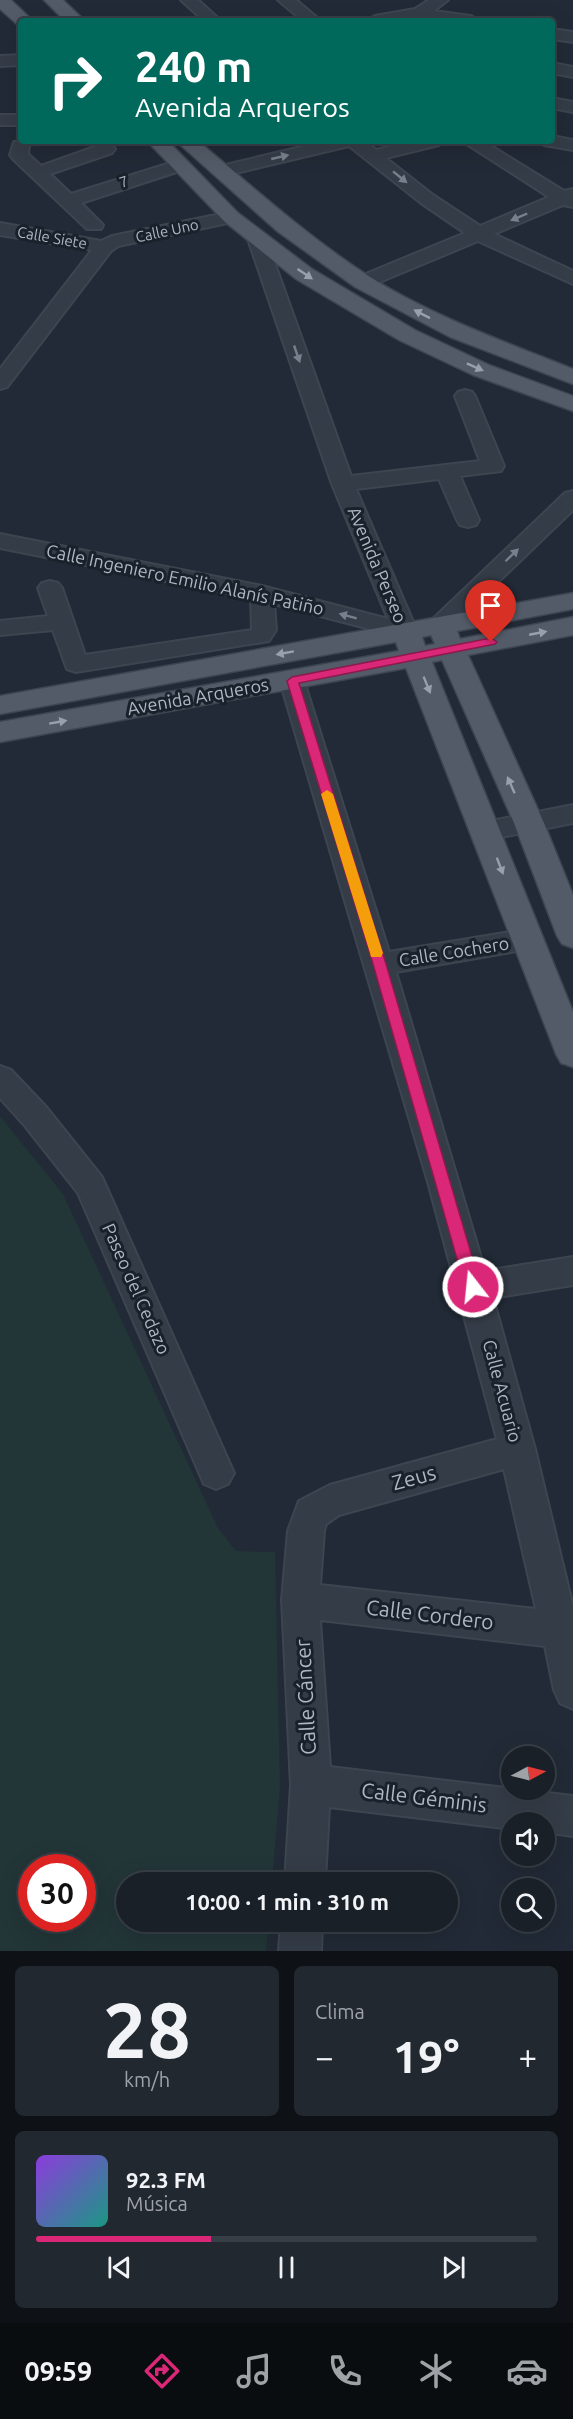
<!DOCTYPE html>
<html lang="es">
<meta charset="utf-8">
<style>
:root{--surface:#192028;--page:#222830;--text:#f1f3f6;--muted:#9fa3a8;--line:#373e45;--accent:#db2777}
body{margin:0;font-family:Ubuntu,sans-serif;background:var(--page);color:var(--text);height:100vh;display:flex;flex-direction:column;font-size:22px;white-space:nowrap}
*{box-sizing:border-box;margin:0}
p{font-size:20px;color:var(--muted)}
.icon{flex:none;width:33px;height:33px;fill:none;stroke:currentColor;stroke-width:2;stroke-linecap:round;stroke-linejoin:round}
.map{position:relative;height:1951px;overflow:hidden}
.drawer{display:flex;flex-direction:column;gap:15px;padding:15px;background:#0e1216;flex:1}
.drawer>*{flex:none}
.hud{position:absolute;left:18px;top:18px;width:537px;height:126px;border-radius:6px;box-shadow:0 6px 24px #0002,0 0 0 2px var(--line);background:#00695c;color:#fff;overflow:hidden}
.needle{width:39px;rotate:83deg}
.tools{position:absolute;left:501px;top:1746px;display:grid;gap:12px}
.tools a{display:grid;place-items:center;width:54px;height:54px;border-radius:50%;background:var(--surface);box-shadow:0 6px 24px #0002,0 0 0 2px var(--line);font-size:30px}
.speed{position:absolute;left:18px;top:1854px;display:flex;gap:12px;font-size:30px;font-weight:700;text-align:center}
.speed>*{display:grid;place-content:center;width:78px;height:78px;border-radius:50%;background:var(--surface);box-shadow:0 6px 24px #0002,0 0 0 2px var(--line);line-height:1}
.speed .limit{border:9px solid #d22;background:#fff;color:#111}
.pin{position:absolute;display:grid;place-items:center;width:51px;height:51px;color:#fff;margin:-62px -26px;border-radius:50% 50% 50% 0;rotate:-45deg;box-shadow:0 0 6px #0007}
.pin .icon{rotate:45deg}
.me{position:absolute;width:66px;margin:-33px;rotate:344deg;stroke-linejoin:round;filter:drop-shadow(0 0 4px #0008)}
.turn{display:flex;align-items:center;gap:21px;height:126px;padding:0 18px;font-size:27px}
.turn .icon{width:78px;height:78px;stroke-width:2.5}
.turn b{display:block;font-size:42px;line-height:51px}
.big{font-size:45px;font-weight:700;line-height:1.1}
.drawer .card{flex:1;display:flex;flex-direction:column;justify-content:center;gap:9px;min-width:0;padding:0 21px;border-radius:9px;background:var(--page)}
.drawer .dial{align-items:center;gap:0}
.dial b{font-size:78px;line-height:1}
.song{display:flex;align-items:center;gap:18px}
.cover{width:72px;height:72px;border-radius:9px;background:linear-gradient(135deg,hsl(270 70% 55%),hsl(170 70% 35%))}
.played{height:6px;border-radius:3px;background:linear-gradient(90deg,var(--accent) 35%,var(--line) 35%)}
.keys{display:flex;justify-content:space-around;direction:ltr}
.heat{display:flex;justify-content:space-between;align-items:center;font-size:33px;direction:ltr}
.drawer .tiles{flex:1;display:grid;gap:15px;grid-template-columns:1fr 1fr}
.card:last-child{grid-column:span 2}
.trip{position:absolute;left:116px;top:1872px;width:342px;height:60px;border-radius:30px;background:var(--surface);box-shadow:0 6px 24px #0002,0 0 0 2px var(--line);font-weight:700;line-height:60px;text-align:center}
.tabs{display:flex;height:96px;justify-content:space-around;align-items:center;background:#0a0d10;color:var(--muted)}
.tabs .icon{width:42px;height:42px}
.tabs .current{color:var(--accent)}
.tabs b{font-size:27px;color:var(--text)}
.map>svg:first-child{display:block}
</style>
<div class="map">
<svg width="573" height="1951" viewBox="0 0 573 1951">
<rect width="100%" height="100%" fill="#212a36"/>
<path fill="#223537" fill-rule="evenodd" d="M0 1116 63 1194 218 1528 236 1551 275 1552 280 1786 272 1882H126V1922H269L266 1951H0ZM32 1868H82V1918H32Z"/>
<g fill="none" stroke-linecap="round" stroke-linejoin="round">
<g stroke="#3d4550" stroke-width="4">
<path id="minor" d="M181 0H198L221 21H204Z
M278 0H296L321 21H303Z
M429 0H448L434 11 471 16 479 21H441L420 18 401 21H367L375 16 415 9Z
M552 29 573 32V42L552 39Z
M21 55V65L0 66V56Z
M552 63 573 67V77L552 73Z
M552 98 573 102V112L552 108Z
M0 115H21V125H0Z
M552 136 573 140V150L544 145 541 141H552Z
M20 141 26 142 29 146 28 154 41 166 100 145H112L115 149 112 153 50 174 71 194 180 160 186 161 189 165 186 169 81 203 103 225 101 229H87L13 159 10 155 14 142Z
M326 141H365L376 150 412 141H442L439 145 386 158 433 195 480 226 549 197 462 141H483L564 191 573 189V207L563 205 494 234 573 271V284L478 241 370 286H356L353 282 356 278 465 233 421 203 349 146 223 176 217 175 214 171 217 167Z
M231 212 237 213 240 217 237 221 118 246 111 251 7 387 0 389V369L92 250 0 235V223L101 241 112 236Z
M257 233 264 235 266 239 351 476 480 461 455 396 458 392 465 390 472 392 475 396 504 466 501 471 460 476 479 520 476 525 468 527 460 525 457 520 439 479 356 489 417 631 413 636 405 638 274 604 276 630 269 641 76 672 67 669 53 630 0 635V621L48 616 38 588 42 583 50 581 58 583 62 588 85 655 252 630 251 598 0 548V534L262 586 388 619 332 484 248 239 250 235Z
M573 491V510L448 630 440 632 432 630 428 625 432 620 565 493Z
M292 673 301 675 304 681 389 952 528 929 538 932 542 939 538 946 528 949 396 972 485 1271 573 1257V1285L493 1298 535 1449 573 1607V1709L560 1703 554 1690 545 1646 320 1620 330 1767 573 1796V1836L544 1832V1822H512V1829L329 1807 325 1882H285L291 1785 282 1600 288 1531 299 1501 330 1485 497 1439 428 1182 280 681 283 675ZM504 1469 536 1609 320 1585 324 1531 326 1524 339 1515Z
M573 805V823L486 840 477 838 473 831 477 824 486 822Z
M0 1066 11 1070 47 1108 102 1177 234 1473 228 1484 216 1489 204 1484 78 1193 25 1126 0 1098Z
M281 1922H322L321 1951H279Z"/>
</g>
<g stroke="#3d4550" stroke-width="3">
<path id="major" d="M0 0H11L33 21H21V26L18 25 0 9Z
M44 0H63L85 21H65Z
M147 141H168L238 213 312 269 415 330 489 365 573 396V411L473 375 399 340 296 279 224 221Z
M176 141H198C254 188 308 237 370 277 432 316 505 342 573 369V384L450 337 355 287 277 231Z
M573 593V609L457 631 460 639 573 617V635L468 655 544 823 573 895V948L562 944 557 936 514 823 442 660 432 662 573 1012V1067L561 1063 556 1054 406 668 0 742V722L399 651 396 642 0 714V696ZM431 635 435 644 425 646 422 637Z"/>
</g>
<use href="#minor" fill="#343c47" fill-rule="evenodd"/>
<use href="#major" fill="#525b67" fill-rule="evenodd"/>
</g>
<defs><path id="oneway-solid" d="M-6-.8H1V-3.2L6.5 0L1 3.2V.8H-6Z" transform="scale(1.5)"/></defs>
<g fill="#77808c">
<use href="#oneway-solid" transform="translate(280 157) rotate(-13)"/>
<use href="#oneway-solid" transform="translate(400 177) rotate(39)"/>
<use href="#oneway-solid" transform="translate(519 217) rotate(157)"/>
<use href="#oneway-solid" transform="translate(297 354) rotate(71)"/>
<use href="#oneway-solid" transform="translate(512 555) rotate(-44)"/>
<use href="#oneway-solid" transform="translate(348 616) rotate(-165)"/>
</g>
<g fill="#97a0ad">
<use href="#oneway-solid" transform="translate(305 274) rotate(34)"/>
<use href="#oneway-solid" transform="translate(422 314) rotate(-153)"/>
<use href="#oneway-solid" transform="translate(475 367) rotate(24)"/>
<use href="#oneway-solid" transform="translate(538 633) rotate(-11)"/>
<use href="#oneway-solid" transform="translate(285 653) rotate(170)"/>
<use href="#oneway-solid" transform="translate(427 685) rotate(68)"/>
<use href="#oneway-solid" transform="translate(58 722) rotate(-10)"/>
<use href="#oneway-solid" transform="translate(511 785) rotate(-114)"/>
<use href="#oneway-solid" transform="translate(500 866) rotate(69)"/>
</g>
<path fill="#db2777" stroke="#8e194d" stroke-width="1.5" d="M491 638 497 642 495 644 299 683 386 964 481 1287 479 1292 473 1294 468 1292 465 1287 373 964 287 681 292 677Z"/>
<path fill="#f59e0b" d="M327 790 333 794 383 953 381 957H371L370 953 321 794Z"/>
<g text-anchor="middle" stroke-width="6" stroke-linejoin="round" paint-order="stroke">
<g font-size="15" fill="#aeb7c4" stroke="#19212b">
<text transform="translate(124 182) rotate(-19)" y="5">7</text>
<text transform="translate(167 231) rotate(-12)" y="5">Calle Uno</text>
<text transform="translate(52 238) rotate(10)" y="5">Calle Siete</text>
</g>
<g font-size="18" fill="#aeb7c4" stroke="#19212b">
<text transform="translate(377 565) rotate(67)" y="6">Avenida Perseo</text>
<text transform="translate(185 580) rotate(12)" y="6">Calle Ingeniero Emilio Alanís Patiño</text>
<text transform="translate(198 697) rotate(-10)" y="6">Avenida Arqueros</text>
<text transform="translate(454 952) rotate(-9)" y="6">Calle Cochero</text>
<text transform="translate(136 1289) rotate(66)" y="6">Paseo del Cedazo</text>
<text transform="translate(502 1391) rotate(75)" y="6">Calle Acuario</text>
</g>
<g font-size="21" fill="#aeb7c4" stroke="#19212b">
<text transform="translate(414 1478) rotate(-15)" y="7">Zeus</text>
<text transform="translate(430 1615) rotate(7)" y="7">Calle Cordero</text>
<text transform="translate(306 1697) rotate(-93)" y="7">Calle Cáncer</text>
<text transform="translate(424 1798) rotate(7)" y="7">Calle Géminis</text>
</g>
</g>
</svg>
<div class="tools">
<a><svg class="needle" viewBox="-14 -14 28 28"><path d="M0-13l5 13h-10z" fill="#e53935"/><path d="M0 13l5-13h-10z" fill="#9fa3a8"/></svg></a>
<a><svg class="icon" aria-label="sound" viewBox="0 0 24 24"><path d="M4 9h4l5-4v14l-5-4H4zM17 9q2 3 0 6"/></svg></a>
<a><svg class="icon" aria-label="search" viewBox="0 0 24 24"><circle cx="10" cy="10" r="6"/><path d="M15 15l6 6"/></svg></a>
</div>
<div class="speed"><div class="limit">30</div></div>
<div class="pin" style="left:491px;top:642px;background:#d93025"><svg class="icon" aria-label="arrive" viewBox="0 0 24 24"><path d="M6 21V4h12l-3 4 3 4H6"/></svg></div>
<svg class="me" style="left:473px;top:1287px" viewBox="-20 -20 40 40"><circle r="17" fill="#db2777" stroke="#fff" stroke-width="3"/><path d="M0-11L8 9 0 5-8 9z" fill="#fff"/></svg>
<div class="trip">10:00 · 1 min · 310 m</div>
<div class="hud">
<div class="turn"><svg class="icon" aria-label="right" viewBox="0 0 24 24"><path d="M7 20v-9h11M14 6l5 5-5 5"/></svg><div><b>240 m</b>Avenida Arqueros</div></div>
</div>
</div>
<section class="drawer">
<div class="tiles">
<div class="card dial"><b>28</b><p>km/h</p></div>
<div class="card"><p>Clima</p>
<div class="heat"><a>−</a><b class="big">19°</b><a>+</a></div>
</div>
<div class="card">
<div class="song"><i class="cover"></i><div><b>92.3 FM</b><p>Música</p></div></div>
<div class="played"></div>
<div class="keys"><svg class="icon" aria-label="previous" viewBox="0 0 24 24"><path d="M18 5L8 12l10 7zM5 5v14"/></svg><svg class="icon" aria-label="pause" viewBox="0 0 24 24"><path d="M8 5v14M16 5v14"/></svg><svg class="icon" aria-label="next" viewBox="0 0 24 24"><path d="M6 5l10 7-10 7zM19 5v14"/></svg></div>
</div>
</div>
</section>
<nav class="tabs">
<b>09:59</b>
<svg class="icon current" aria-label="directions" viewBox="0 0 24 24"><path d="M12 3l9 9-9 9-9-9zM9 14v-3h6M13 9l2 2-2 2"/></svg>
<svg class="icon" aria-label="music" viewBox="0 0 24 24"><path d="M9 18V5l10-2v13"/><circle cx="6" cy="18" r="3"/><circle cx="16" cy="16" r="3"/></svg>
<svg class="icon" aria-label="phone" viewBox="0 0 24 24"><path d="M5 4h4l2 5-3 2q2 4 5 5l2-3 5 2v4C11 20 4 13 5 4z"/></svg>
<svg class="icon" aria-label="climate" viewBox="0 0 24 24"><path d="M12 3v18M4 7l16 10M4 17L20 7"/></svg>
<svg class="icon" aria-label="car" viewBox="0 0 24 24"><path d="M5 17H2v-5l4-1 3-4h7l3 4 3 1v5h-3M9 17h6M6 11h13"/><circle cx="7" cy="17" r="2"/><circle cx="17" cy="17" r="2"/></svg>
</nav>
